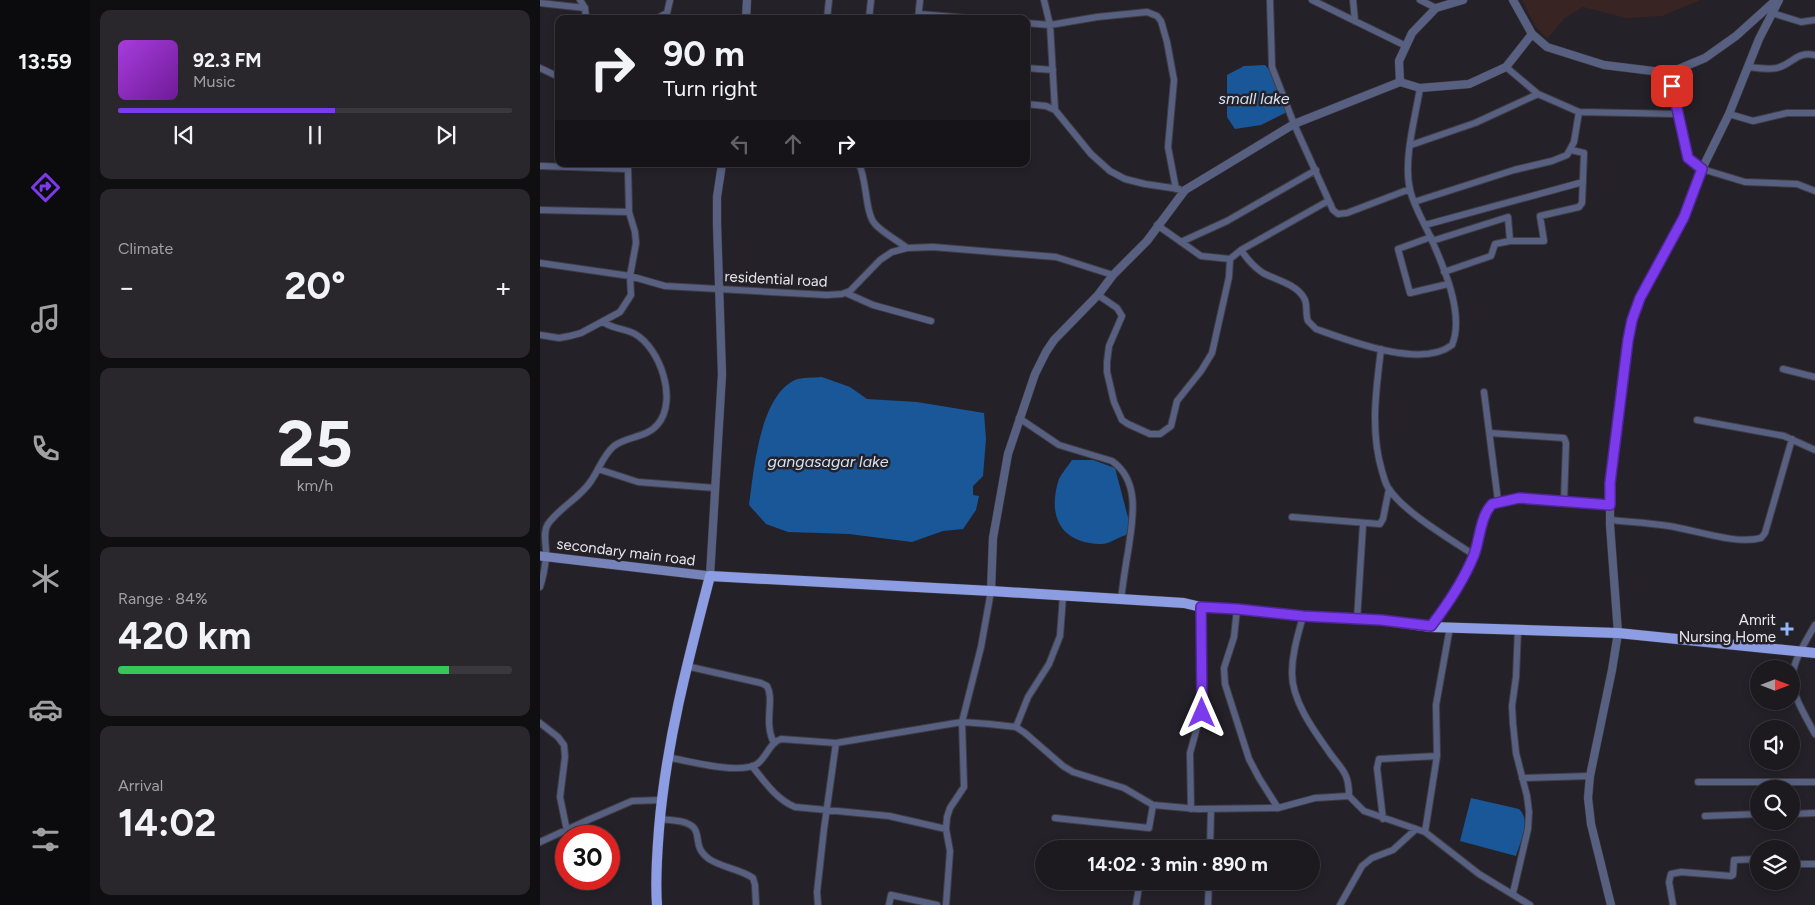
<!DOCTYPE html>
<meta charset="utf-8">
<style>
:root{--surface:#1c191f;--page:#29262c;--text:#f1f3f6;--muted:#a0a0a4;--line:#3a383d;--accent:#7c3aed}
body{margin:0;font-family:Figtree,sans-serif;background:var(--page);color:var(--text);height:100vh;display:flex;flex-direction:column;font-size:19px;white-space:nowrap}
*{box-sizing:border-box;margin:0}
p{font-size:16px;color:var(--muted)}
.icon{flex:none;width:28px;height:28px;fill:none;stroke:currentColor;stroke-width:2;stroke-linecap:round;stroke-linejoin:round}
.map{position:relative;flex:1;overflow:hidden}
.sheet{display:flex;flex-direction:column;gap:10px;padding:10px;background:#0f0e11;width:450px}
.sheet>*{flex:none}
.banner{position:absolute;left:15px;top:15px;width:475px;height:152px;border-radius:10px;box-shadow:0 2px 8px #0003,0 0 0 1px var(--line);background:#1c191f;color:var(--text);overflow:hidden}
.needle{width:32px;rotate:90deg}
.fabs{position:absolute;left:1210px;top:660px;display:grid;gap:10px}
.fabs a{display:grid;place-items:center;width:50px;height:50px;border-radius:50%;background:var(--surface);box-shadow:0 2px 8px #0003,0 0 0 1px var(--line);font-size:25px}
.speed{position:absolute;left:15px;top:825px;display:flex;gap:10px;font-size:25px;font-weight:700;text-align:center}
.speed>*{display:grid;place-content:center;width:65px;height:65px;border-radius:50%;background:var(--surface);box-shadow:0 2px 8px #0003,0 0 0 1px var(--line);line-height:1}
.speed .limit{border:8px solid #d22;background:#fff;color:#111}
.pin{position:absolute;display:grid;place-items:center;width:42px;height:42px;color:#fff;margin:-21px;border-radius:10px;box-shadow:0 2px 8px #0006}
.me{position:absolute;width:55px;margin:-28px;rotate:0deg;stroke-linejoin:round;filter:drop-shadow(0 0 4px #0008)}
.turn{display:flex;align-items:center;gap:18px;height:105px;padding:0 25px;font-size:22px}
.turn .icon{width:65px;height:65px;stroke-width:2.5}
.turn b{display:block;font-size:35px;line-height:42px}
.lanes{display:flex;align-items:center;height:48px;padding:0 25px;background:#0003;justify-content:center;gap:25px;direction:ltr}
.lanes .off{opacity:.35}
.big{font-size:38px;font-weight:700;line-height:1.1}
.sheet .tile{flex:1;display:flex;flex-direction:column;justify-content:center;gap:8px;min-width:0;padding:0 18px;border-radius:10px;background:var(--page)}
.sheet .dial{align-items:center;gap:0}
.dial b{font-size:65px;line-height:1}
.song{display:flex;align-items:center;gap:15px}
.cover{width:60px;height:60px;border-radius:8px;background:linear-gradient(135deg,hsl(280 70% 55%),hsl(280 70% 35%))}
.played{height:5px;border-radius:2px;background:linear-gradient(90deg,var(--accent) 55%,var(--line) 55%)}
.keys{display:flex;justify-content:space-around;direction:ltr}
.heat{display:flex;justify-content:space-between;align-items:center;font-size:28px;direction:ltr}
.charge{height:8px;border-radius:4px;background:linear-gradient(90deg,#34c759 84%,var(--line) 0)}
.trip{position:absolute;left:495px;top:840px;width:285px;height:50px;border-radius:25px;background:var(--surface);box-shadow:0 2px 8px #0003,0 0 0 1px var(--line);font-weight:700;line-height:50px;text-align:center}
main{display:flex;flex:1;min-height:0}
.tab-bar{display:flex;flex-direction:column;width:90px;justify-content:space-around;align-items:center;background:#0b0a0c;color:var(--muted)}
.tab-bar .icon{width:35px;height:35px}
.tab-bar .on{color:var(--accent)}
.tab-bar b{font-size:22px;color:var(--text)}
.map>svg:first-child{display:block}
</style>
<main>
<nav class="tab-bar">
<b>13:59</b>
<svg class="icon on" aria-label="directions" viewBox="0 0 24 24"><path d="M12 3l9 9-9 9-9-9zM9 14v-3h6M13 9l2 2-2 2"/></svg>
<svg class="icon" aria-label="music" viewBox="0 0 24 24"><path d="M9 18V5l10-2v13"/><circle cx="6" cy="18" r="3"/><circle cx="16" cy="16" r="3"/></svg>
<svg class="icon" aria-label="phone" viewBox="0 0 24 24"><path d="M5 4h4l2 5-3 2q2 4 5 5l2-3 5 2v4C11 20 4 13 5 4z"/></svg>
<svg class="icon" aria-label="climate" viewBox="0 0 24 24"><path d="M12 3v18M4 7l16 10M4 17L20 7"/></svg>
<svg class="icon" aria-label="car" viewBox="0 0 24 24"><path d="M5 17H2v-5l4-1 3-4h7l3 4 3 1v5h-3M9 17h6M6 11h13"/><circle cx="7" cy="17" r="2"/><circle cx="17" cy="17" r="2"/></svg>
<svg class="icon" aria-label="filters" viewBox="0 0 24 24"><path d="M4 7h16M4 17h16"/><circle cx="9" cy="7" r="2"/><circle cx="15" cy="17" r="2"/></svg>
</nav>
<section class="sheet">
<div class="tile">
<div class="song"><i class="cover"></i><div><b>92.3 FM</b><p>Music</p></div></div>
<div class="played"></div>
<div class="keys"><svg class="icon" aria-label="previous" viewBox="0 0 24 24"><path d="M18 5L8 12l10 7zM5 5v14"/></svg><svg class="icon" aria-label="pause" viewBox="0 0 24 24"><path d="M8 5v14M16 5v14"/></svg><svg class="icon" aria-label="next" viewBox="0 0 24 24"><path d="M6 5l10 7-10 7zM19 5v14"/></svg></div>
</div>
<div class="tile"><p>Climate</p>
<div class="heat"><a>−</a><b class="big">20°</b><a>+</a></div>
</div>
<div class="tile dial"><b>25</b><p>km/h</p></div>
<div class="tile"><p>Range · 84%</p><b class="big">420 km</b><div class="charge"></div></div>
<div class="tile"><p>Arrival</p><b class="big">14:02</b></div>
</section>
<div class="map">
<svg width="1275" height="905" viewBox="0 0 1275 905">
<rect width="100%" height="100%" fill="#252129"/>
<path fill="#382422" d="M982 0H1161L1122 16 1085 18 1043 7 1025 18 1007 39 995 26Z"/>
<path fill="#1a5798" d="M725 65 736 77 747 112 721 125 695 129 687 117V75L704 66Z
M282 377 310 387 327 399 377 402 444 413 446 439 443 476 433 486V495L439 496 436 510 423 529 403 531 372 542 309 534 248 532 226 524 209 505C214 471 219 397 255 380 262 377 274 378 282 377Z
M532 460H553L575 468 590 525 586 535C578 537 568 545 560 544 520 543 507 515 519 479 522 473 528 466 532 460Z
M931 798 979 809C992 822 980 841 976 856L920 841Z"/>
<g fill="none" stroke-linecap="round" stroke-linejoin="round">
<g stroke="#403d44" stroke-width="8">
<path id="minor" d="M40 0 45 8 46 19
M504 0 510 25 515 110 551 154 570 171 585 179 605 184 639 189
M730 0 732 67 754 124 793 210 798 214 807 213 870 189
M772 0 866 46
M813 0 815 21
M880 0 896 8
M0 3 45 8
M1232 13 1261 22 1275 20
M379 14 438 19
M116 19 127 13 130 0
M287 19 289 0
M329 19 331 0
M378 19 380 0
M486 23 510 25 557 17 607 12 617 16 621 21 627 42 634 80 628 147 636 189
M966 67 998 94 1039 112 1138 114
M1208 67C1217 68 1228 70 1237 68 1253 64 1256 51 1275 55
M0 68 19 77
M486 68 513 70
M1129 73 1148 158 1162 169 1205 182 1257 184 1275 191
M486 104 506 106 515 110
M1189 114 1213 121 1247 113H1275
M871 145 935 123 998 94
M319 164C327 180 325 213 335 224 343 233 357 240 367 248
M0 166 88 169 89 212 95 232 96 243 90 276 91 295 80 312 41 333 30 336 19 338 0 335
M874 202 974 170 1012 161 1027 155 1034 142 1039 112
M0 210 89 212
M617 225 661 256 690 259
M885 225 1043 182
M891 237 858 249 870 293 908 284
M892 241 968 217 970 241 955 244 951 256 904 272
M970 241H1004L1000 216 1039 207 1042 203 1044 153 1031 150
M641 242 687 221 776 170
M701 250C707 259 714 267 723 273 736 280 756 284 764 298 768 304 765 314 768 321L776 329C810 341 881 369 912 345 925 314 903 265 890 236 883 221 874 206 870 190 863 160 875 119 880 88
M0 263 90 276 125 286 287 295 302 294 310 291 340 260 352 252 367 248 393 247 516 257 573 275
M306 293 333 305 391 321
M558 295 577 308 582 316 569 346 567 362V372L574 402 582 420 588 424 610 434H620L631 426 637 401 661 371 672 353 689 277 690 259 701 250 788 201
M841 349C836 390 830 431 842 471 844 477 845 484 849 489 864 512 910 539 934 555
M1243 369 1275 377
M944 392 958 501
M479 418 519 445 572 461C602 482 592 523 588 552 585 568 583 584 581 599
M1157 420 1244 436 1275 450
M950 433 1024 438 1026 443 1024 501
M58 469 98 482 175 488
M752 517 840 524 843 519 849 489
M1070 520C1090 522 1110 523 1129 526 1155 530 1196 545 1221 538L1225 533 1252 439
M0 587C3 578 5 567 6 557 7 546 2 533 8 524 20 507 40 498 51 481 59 470 63 455 74 446 87 436 107 438 118 424 138 400 120 348 95 334 85 328 75 330 63 322
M697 609 694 637 684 668 685 684 709 759 719 778 738 808
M763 616C758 635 752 653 752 673 752 700 772 728 787 749 800 769 809 770 809 796
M817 620 823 524
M1275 625C1244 677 1246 682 1275 734
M891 627C908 604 923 582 934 555 939 540 941 515 952 504L979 498 1070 505
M146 666 221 683 227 686C235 700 223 722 234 743
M0 723 18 737 24 745 25 757 20 797 27 831
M476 727 488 697 509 664 520 636 523 596
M127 757C148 761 200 775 217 764 227 757 229 743 241 739L296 743 422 722 449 724 476 727 485 733 523 766 533 772 584 788 613 805 658 809 738 808 775 798 809 796 824 811 885 832 939 874 990 905
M212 766C225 782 236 799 255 807L349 816 406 829
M982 778 1050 776
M1158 782H1275
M651 809 650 753 661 713V607
M1251 814 1275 813
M1165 816 1219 814
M515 818 609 828 613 805
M120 819C130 820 147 820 154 828 161 837 153 847 169 859 183 868 200 869 213 878L215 885 216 905
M843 819 837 768 839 759 897 756
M885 832 897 756 896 705 910 627
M0 842 48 820 92 801 122 800
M670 849 671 809
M1251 864H1275
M973 893 988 829 989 812 987 796 976 753 973 724 972 706 976 677 978 629
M278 905 277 892 284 829 296 743
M349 905 351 895 397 905
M406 905 410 851 406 829 407 817 410 808 424 787 422 722 441 647 451 591
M596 905 600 881
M668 905 669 881
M800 905 822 866 832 858 853 850 876 829
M1133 905 1129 882 1131 874 1141 872 1191 876 1193 875 1194 860 1219 859"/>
</g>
<g stroke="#403d44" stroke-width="9">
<path id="tertiary" d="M973 0 992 34 1007 47 1064 65 1129 73 1165 58 1196 36 1236 0
M206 19 207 0
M860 82 859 61 872 33 896 8 923 0
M170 576 182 374 177 224V197L182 164
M451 591 453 538 468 454 495 374 506 352 514 340 558 295 573 275 607 241 645 190 754 124 860 82 880 88 929 84 966 67 992 34
M1071 905 1051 824 1048 798 1050 776 1072 670 1078 633 1070 525V483L1088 340 1092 320 1100 298 1144 217 1162 169 1189 114 1219 39 1239 0"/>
</g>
<g stroke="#403d44" stroke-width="10">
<path id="secondary" d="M0 556 170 576"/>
</g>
<g stroke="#403d44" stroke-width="11">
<path id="primary" d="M117 905C115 879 117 855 119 829 126 743 148 660 170 576L451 591 644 603 661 607 697 609 763 616 841 620 891 627 1078 633 1275 653"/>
</g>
<use href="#minor" stroke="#586082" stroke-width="6"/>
<use href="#tertiary" stroke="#586082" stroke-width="8"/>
<use href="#secondary" stroke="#7683b9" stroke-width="9"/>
<use href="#primary" stroke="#8d9de3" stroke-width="10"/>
</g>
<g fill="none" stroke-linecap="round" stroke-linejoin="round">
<g stroke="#51269a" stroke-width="12">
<path id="route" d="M662 713 661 607 697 609 763 616 841 620 891 626C908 604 923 582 934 555 940 539 940 517 952 504L979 498 1070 505V483L1088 340 1092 320 1100 298 1144 217 1162 169 1148 158 1132 86"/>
</g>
<use href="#route" stroke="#7c3aed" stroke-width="9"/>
</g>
<path fill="#92b7fd" stroke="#252129" stroke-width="2" d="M1244.5 621.5h5v5h5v5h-5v5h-5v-5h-5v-5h5z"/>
<g text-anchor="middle" stroke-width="5" stroke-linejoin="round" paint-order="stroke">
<g font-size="15" fill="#e9e7ec" stroke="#252129">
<text transform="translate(236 279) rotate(3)" y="5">residential road</text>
<text transform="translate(86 552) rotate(7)" y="5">secondary main road</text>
</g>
<g font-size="15" fill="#e9e7ec" stroke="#252129" text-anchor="end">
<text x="1236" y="625">Amrit<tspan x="1236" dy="17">Nursing Home</tspan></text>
</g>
<g font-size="16" font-style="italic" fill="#d4e3f6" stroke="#252129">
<text x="714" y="104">small lake</text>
<text x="288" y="467">gangasagar lake</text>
</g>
</g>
</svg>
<div class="fabs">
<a><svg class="needle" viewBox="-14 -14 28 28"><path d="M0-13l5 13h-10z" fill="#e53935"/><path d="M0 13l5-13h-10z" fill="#a0a0a4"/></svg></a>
<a><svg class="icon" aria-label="sound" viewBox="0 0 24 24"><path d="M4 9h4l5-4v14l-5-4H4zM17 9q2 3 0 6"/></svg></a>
<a><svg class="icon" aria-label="search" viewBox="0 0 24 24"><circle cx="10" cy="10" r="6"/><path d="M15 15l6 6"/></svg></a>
<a><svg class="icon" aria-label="layers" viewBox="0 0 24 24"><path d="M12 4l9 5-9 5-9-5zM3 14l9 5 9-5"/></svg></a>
</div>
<div class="speed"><div class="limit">30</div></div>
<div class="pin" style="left:1132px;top:86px;background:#d93025"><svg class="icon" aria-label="arrive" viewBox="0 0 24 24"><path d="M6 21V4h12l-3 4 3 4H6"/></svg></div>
<svg class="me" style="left:662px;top:713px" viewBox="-20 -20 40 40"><path d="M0-17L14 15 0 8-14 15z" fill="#7c3aed" stroke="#fff" stroke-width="4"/></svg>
<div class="trip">14:02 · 3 min · 890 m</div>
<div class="banner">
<div class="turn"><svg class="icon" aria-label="right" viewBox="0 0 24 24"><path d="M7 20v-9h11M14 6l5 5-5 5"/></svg><div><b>90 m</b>Turn right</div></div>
<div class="lanes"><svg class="icon off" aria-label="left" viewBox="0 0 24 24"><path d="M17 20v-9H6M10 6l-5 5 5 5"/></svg><svg class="icon off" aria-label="ahead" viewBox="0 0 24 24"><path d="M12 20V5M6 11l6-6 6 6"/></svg><svg class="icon" aria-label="right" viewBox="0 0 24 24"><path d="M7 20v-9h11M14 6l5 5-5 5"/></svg></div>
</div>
</div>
</main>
